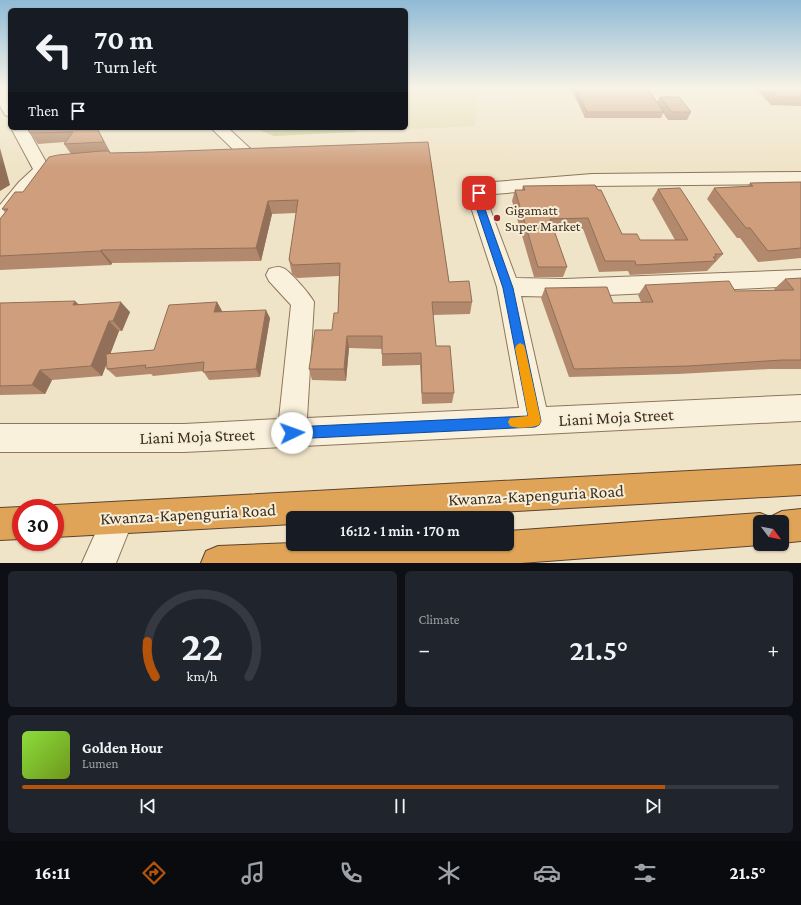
<!DOCTYPE html>
<meta charset="utf-8">
<style>
:root{--surface:#171b24;--page:#20242c;--text:#f1f3f6;--muted:#9ea1a6;--line:#363941;--accent:#b45309}
body{margin:0;font-family:"Crimson Pro",serif;background:var(--page);color:var(--text);height:100vh;display:flex;flex-direction:column;font-size:15px;white-space:nowrap}
*{box-sizing:border-box;margin:0}
p{font-size:13px;color:var(--muted)}
.icon{flex:none;width:22px;height:22px;fill:none;stroke:currentColor;stroke-width:2;stroke-linecap:round;stroke-linejoin:round}
.map{position:relative;height:563px;overflow:hidden}
.details{display:flex;flex-direction:column;gap:8px;padding:8px;background:#0d0f14;flex:1}
.details>*{flex:none}
.guide{position:absolute;left:8px;top:8px;width:400px;height:122px;border-radius:6px;box-shadow:0 1px 3px #0004;background:#171b24;color:var(--text);overflow:hidden}
.needle{width:26px;rotate:122deg}
.tools{position:absolute;left:753px;top:515px;display:grid;gap:8px}
.tools a{display:grid;place-items:center;width:36px;height:36px;border-radius:6px;background:var(--surface);box-shadow:0 1px 3px #0004;font-size:20px}
.speed{position:absolute;left:12px;top:499px;display:flex;gap:8px;font-size:20px;font-weight:700;text-align:center}
.speed>*{display:grid;place-content:center;width:52px;height:52px;border-radius:50%;background:var(--surface);box-shadow:0 1px 3px #0004;line-height:1}
.speed .limit{border:6px solid #d22;background:#fff;color:#111}
.pin{position:absolute;display:grid;place-items:center;width:34px;height:34px;color:#fff;margin:-17px;border-radius:8px;box-shadow:0 2px 6px #0006}
.me{position:absolute;width:44px;margin:-22px;rotate:87deg;stroke-linejoin:round;filter:drop-shadow(0 0 3px #0008)}
.turn{display:flex;align-items:center;gap:14px;height:84px;padding:0 20px;font-size:18px}
.turn .icon{width:52px;height:52px;stroke-width:2.5}
.turn b{display:block;font-size:28px;line-height:34px}
.then{display:flex;align-items:center;height:38px;padding:0 20px;background:#0003;gap:8px;font-size:15px}
.big{font-size:30px;font-weight:600;line-height:1.1}
.details .widget{flex:1;display:flex;flex-direction:column;justify-content:center;gap:6px;min-width:0;padding:0 14px;border-radius:6px;background:var(--page)}
.details .dial{align-items:center;gap:0}
.dial svg{height:104px;overflow:visible;fill:none;stroke:var(--line);stroke-width:7;stroke-linecap:round;text-anchor:middle}
.dial text{fill:var(--text);stroke:none}
.song{display:flex;align-items:center;gap:12px}
.cover{width:48px;height:48px;border-radius:6px;background:linear-gradient(135deg,hsl(90 70% 55%),hsl(80 70% 35%))}
.played{height:4px;border-radius:2px;background:linear-gradient(90deg,var(--accent) 85%,var(--line) 85%)}
.keys{display:flex;justify-content:space-around;direction:ltr}
.heat{display:flex;justify-content:space-between;align-items:center;font-size:22px;direction:ltr}
.details .tiles{flex:1;display:grid;gap:8px;grid-template-columns:1fr 1fr}
.widget:last-child{grid-column:span 2}
.trip{position:absolute;left:286px;top:511px;width:228px;height:40px;border-radius:6px;background:var(--surface);box-shadow:0 1px 3px #0004;font-weight:600;line-height:40px;text-align:center}
.tab-bar{display:flex;height:64px;justify-content:space-around;align-items:center;background:#090b0e;color:var(--muted)}
.tab-bar .icon{width:28px;height:28px}
.tab-bar .selected{color:var(--accent)}
.tab-bar b{font-size:18px;color:var(--text)}
.map>svg:first-child{display:block}
</style>
<div class="map">
<svg width="801" height="563" viewBox="0 0 801 563">
<rect width="100%" height="100%" fill="#f0e4c8"/>
<path fill="#e6deb5" d="M406 88H478L475 126 355 132 357 128H406Z"/>
<path fill="#c9cf9b" d="M254 128H357L355 132 274 136Z"/>
<g fill="none" stroke-linecap="round" stroke-linejoin="round">
<g stroke="#8d765c" stroke-width="2">
<path id="minor" d="M0 88H6L10 96V117L5 115 0 106Z
M11 128H27L46 162 57 158 63 159 66 163C61 170 48 175 41 181 28 193 18 209 7 223L0 225V205L19 182 33 169Z
M211 128H228L255 153 253 157 247 158 241 157Z
M801 172V184L592 186 494 194H490L486 198 516 278 564 279 801 270V286L564 297 521 296 546 407 801 395V421L184 452H0V424H184L279 419 291 305 269 281 266 275 269 269C275 267 279 266 285 269 292 274 310 294 314 302L307 418 519 408 497 287 468 198C473 186 482 184 494 182L592 174Z
M118 502 129 507 134 518 116 563H82L107 507Z"/>
</g>
<g stroke="#5b4430" stroke-width="2">
<path id="highway" d="M801 465V495L392 518H293V524L55 537V508H48L55 505Z
M21 507 23 508H21V539L0 540V508Z
M801 509V541L782 543V522H760V544H763L760 545 521 563H201L206 551 218 546 293 543 507 544V531L760 513 770 517 782 511Z"/>
</g>
<use href="#minor" fill="#faf1dc" fill-rule="evenodd"/>
<use href="#highway" fill="#e0a458" fill-rule="evenodd"/>
</g>
<path fill="#b2896c" d="M571 88H647L657 102 660 97 691 112 687 120H668L663 113 661 118H585Z
M755 88H798L801 91V106L771 105Z
M97 128 110 152V153L153 152 428 142 449 282 472 302 470 314 433 315 436 346 454 393 452 403 422 404 420 365 382 366V349L349 348 346 381 312 380 309 369 332 330 338 313 339 276 297 278 292 274 289 260 296 213 272 214 261 261 112 263 111 265 0 270V219L5 212 2 209 71 154 64 144 65 142 38 144 30 133Z
M801 182V258L758 262 740 238H737L707 199 714 188 747 187 750 183Z
M523 186 598 190 622 234 640 240H675L652 199 658 189 723 254 707 271 630 275 628 271 599 272 583 229 554 230 567 267 563 277H534L512 201 515 190H522Z
M801 278V369H769L678 374 569 377 541 298 545 288 613 303 641 302 638 295 645 285 735 291H775L774 289 785 279Z
M217 302 222 311 221 312 270 318 260 377 209 380 203 371 153 376 151 374 116 377 107 369V363L102 376 52 380 45 394 0 395V303L79 304 130 312 122 331H119L110 354 154 350Z"/>
<path fill="#916f58" d="M7 88H10V93Z
M97 128 110 152 104 142Z
M0 148 10 185 0 191Z
M268 201 272 214 261 261 256 248Z
M101 250 112 263 111 265 100 251Z
M75 301 86 311 73 305Z
M121 302 130 312 122 331 113 321Z
M217 302 222 311 219 321 214 312Z
M266 310 270 318 260 377 256 369Z
M109 321 119 331 102 376 91 366Z
M347 336 349 348 346 381 344 369Z
M40 370 52 380 45 394 32 385Z"/>
<path fill="#cf9f7d" stroke="#916f58" d="M575 88H647L664 112H587Z
M768 88H798L801 91V97H777Z
M660 97H679L691 112H672Z
M27 128H97L104 142 64 144 73 132 30 133Z
M428 142 449 282 469 281 472 302H432L436 346H450L454 393H422L421 353 382 354V336H347L344 369H309L315 330H332L334 313H338L340 263 293 265 289 260 298 200 268 201 256 248 101 250 100 251 0 256V219L8 209H2L15 192H23L49 157 58 155 101 151H109L110 153 153 152Z
M801 182V248L768 251 750 228H746L714 188 753 186 750 183Z
M595 185 598 190H601L622 234H637L640 240H688L658 189 680 188 723 254H715L716 257H713L716 261 636 265 635 261H605L588 218 550 219 567 267H538L515 190H525L523 186Z
M801 278V360H782L688 366 574 369 545 288 607 287 613 303 653 302 645 285 729 281 735 291 794 290 785 279Z
M75 301 73 305 121 302 113 321H109L91 366 40 370 32 385 0 386V303Z
M217 302 214 312 266 310 256 369 203 372 204 362 145 368 146 365 107 369 106 354 154 350 169 305Z"/>
<linearGradient id="sky" x2="0" y2="1"><stop stop-color="#8fbad6"/><stop offset="0.53" stop-color="#f8f3e6"/><stop offset="1" stop-color="#f8f3e6" stop-opacity="0"/></linearGradient>
<rect width="801" height="167" fill="url(#sky)"/>
<path fill="#1a73e8" stroke="#114b97" d="M479 190 483 193 481 198 513 288 541 421 539 425 535 427 292 439 288 437 286 433 288 429 292 427 528 416 503 288 473 198 477 191Z"/>
<path fill="#f59e0b" d="M520 343 524 345 525 348 541 421 539 425C531 428 518 429 510 426L508 422 510 418 528 416 515 348 517 345Z"/>
<circle fill="#9e2a2b" stroke="#f7eed8" stroke-width="1.5" cx="497" cy="218" r="4"/>
<g text-anchor="middle" stroke-width="4" stroke-linejoin="round" paint-order="stroke">
<g font-size="14" fill="#3d2e20" stroke="#f7eed8" text-anchor="start">
<text x="505" y="215">Gigamatt<tspan x="505" dy="16">Super Market</tspan></text>
</g>
<g font-size="17" fill="#3d2e20" stroke="#f7eed8">
<text transform="translate(616 417) rotate(-3)" y="6">Liani Moja Street</text>
<text transform="translate(197 436) rotate(-2)" y="6">Liani Moja Street</text>
<text transform="translate(536 495) rotate(-3)" y="6">Kwanza-Kapenguria Road</text>
<text transform="translate(188 514) rotate(-3)" y="6">Kwanza-Kapenguria Road</text>
</g>
</g>
</svg>
<div class="tools">
<a><svg class="needle" viewBox="-14 -14 28 28"><path d="M0-13l5 13h-10z" fill="#e53935"/><path d="M0 13l5-13h-10z" fill="#9ea1a6"/></svg></a>
</div>
<div class="speed"><div class="limit">30</div></div>
<div class="pin" style="left:479px;top:193px;background:#d93025"><svg class="icon" aria-label="arrive" viewBox="0 0 24 24"><path d="M6 21V4h12l-3 4 3 4H6"/></svg></div>
<svg class="me" style="left:292px;top:433px" viewBox="-20 -20 40 40"><circle r="19" fill="#fff"/><path d="M0-13L10 11 0 6-10 11z" fill="#1a73e8"/></svg>
<div class="trip">16:12 · 1 min · 170 m</div>
<div class="guide">
<div class="turn"><svg class="icon" aria-label="left" viewBox="0 0 24 24"><path d="M17 20v-9H6M10 6l-5 5 5 5"/></svg><div><b>70 m</b>Turn left</div></div>
<div class="then">Then<svg class="icon" aria-label="arrive" viewBox="0 0 24 24"><path d="M6 21V4h12l-3 4 3 4H6"/></svg></div>
</div>
</div>
<section class="details">
<div class="tiles">
<div class="widget dial"><svg viewBox="0 0 100 80">
<path d="M14 69A42 42 0 1 1 86 69"/>
<path d="M14 69A42 42 0 0 1 8 42" stroke="#b45309"/>
<text x="50" y="56" font-size="32" font-weight="700">22</text>
<text x="50" y="72" font-size="11">km/h</text>
</svg></div>
<div class="widget"><p>Climate</p>
<div class="heat"><a>−</a><b class="big">21.5°</b><a>+</a></div>
</div>
<div class="widget">
<div class="song"><i class="cover"></i><div><b>Golden Hour</b><p>Lumen</p></div></div>
<div class="played"></div>
<div class="keys"><svg class="icon" aria-label="previous" viewBox="0 0 24 24"><path d="M18 5L8 12l10 7zM5 5v14"/></svg><svg class="icon" aria-label="pause" viewBox="0 0 24 24"><path d="M8 5v14M16 5v14"/></svg><svg class="icon" aria-label="next" viewBox="0 0 24 24"><path d="M6 5l10 7-10 7zM19 5v14"/></svg></div>
</div>
</div>
</section>
<nav class="tab-bar">
<b>16:11</b>
<svg class="icon selected" aria-label="directions" viewBox="0 0 24 24"><path d="M12 3l9 9-9 9-9-9zM9 14v-3h6M13 9l2 2-2 2"/></svg>
<svg class="icon" aria-label="music" viewBox="0 0 24 24"><path d="M9 18V5l10-2v13"/><circle cx="6" cy="18" r="3"/><circle cx="16" cy="16" r="3"/></svg>
<svg class="icon" aria-label="phone" viewBox="0 0 24 24"><path d="M5 4h4l2 5-3 2q2 4 5 5l2-3 5 2v4C11 20 4 13 5 4z"/></svg>
<svg class="icon" aria-label="climate" viewBox="0 0 24 24"><path d="M12 3v18M4 7l16 10M4 17L20 7"/></svg>
<svg class="icon" aria-label="car" viewBox="0 0 24 24"><path d="M5 17H2v-5l4-1 3-4h7l3 4 3 1v5h-3M9 17h6M6 11h13"/><circle cx="7" cy="17" r="2"/><circle cx="17" cy="17" r="2"/></svg>
<svg class="icon" aria-label="filters" viewBox="0 0 24 24"><path d="M4 7h16M4 17h16"/><circle cx="9" cy="7" r="2"/><circle cx="15" cy="17" r="2"/></svg>
<b>21.5°</b>
</nav>
